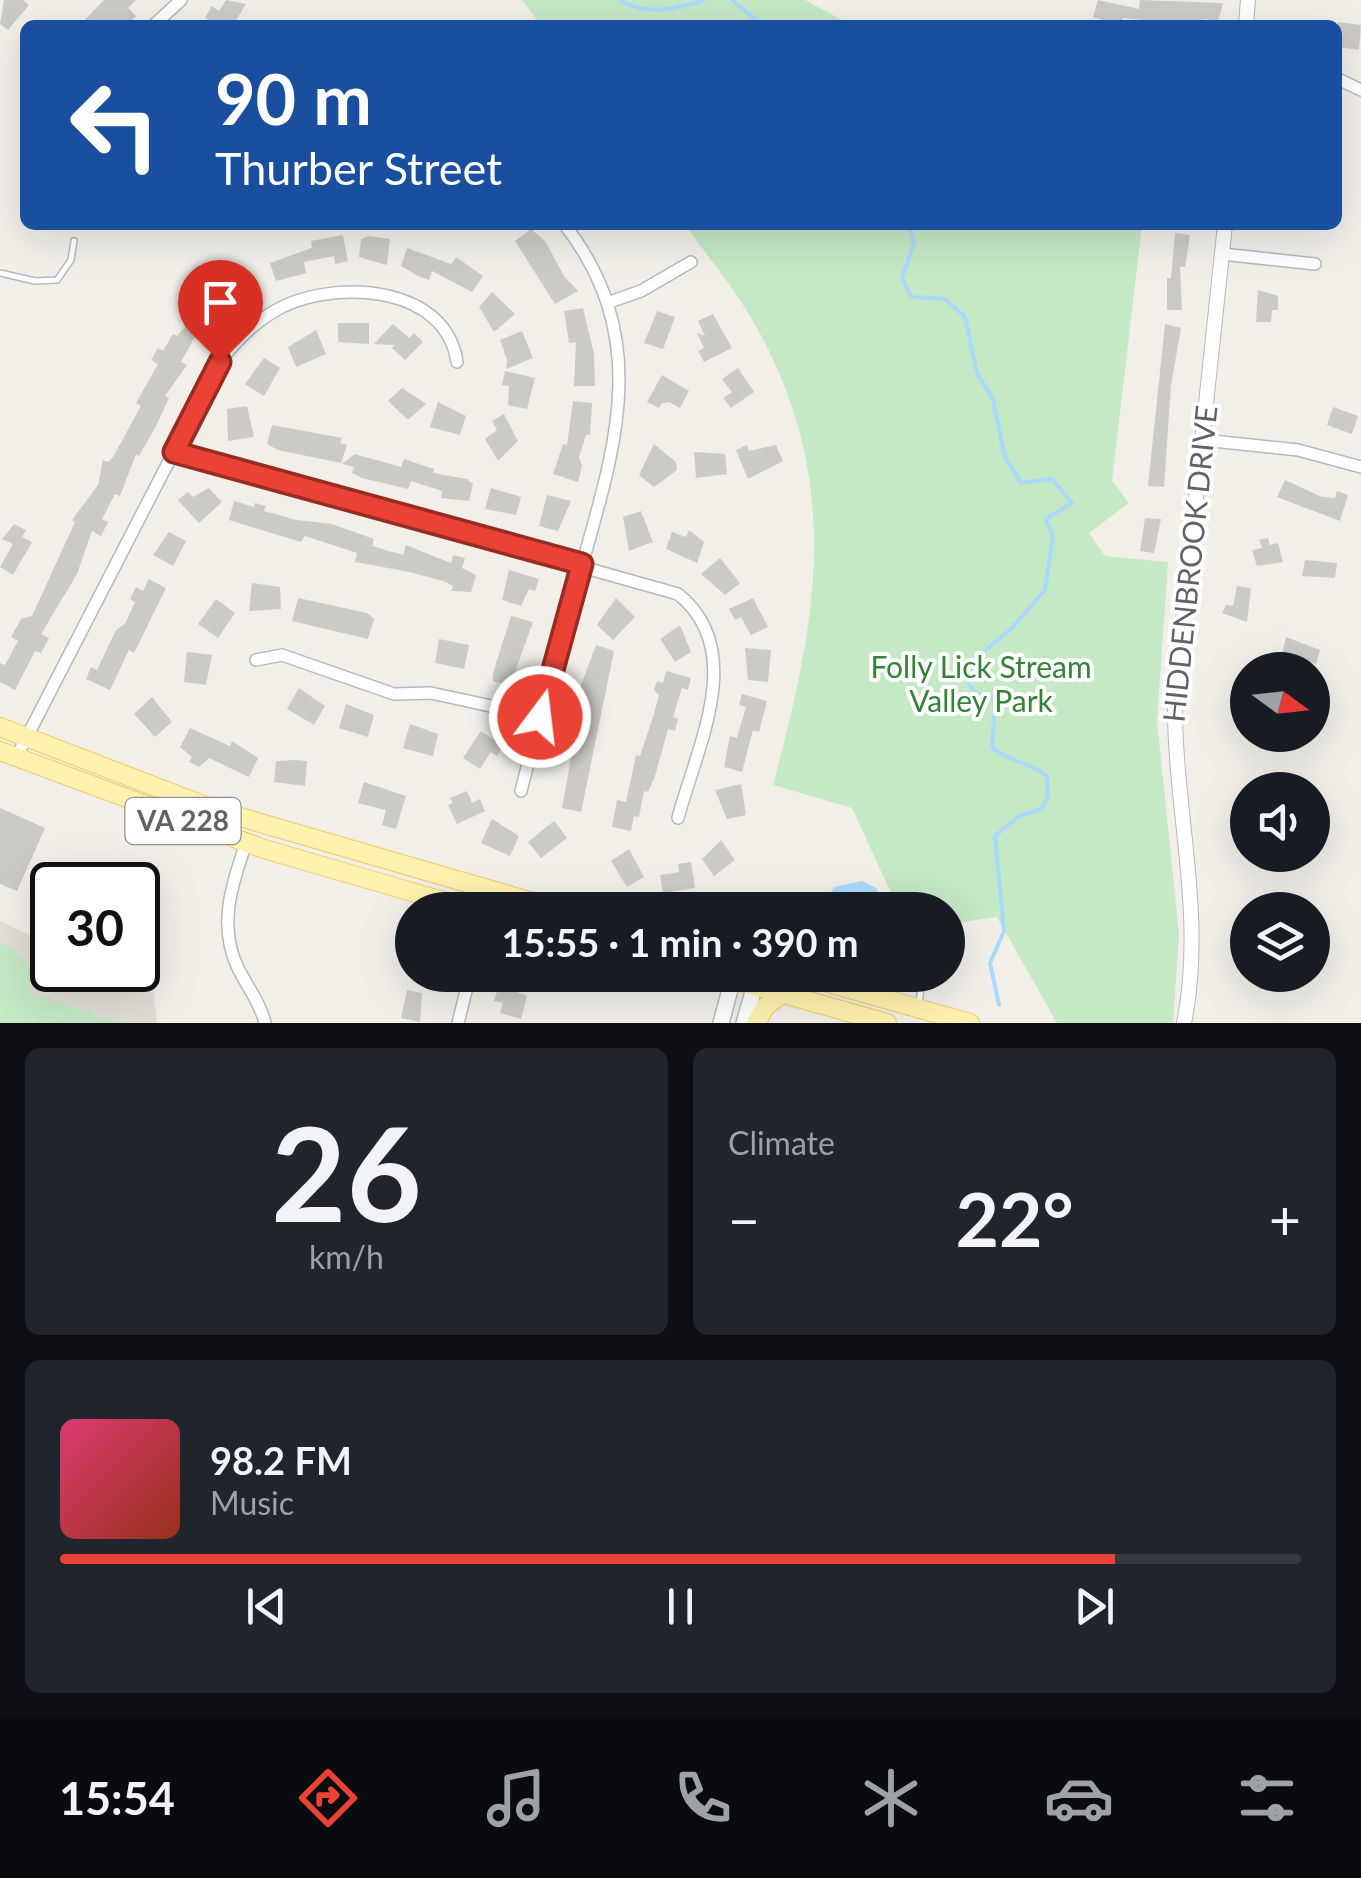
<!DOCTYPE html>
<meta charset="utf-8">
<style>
:root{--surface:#171b24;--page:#20242c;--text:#f1f3f6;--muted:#9ea1a6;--line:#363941;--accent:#ea4335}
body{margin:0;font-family:Lato,sans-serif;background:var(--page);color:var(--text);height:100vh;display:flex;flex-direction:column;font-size:38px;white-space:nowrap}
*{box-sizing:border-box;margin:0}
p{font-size:32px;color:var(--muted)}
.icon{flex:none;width:55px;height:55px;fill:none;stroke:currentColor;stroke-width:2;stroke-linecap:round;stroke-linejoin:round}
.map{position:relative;height:1023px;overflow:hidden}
.side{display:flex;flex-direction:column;gap:25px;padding:25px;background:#0d0f14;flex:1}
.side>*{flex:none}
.banner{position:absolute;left:20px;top:20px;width:1322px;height:210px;border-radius:15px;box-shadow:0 10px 40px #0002;background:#1a4fa0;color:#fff;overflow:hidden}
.needle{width:65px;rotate:105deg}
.buttons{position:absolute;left:1230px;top:652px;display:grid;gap:20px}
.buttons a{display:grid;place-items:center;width:100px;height:100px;border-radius:50%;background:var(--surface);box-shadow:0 10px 40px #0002;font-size:50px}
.speed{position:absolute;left:30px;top:862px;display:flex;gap:20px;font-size:50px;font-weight:700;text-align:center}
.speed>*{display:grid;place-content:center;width:130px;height:130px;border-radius:50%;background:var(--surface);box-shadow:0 10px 40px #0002;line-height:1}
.speed .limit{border:5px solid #111;border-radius:15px;background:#fff;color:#111}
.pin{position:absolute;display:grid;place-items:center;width:85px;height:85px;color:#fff;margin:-102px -42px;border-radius:50% 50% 50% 0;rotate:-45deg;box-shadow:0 0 10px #0007}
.pin .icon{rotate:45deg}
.me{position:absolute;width:110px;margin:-55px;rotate:15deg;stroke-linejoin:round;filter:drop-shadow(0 0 8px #0008)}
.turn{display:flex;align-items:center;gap:35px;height:210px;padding:0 30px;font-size:45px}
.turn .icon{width:130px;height:130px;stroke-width:2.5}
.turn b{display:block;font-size:70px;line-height:85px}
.big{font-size:75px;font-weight:700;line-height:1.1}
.side .tile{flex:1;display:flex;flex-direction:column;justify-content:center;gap:15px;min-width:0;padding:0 35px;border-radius:15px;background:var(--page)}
.side .dial{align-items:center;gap:0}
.dial b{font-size:130px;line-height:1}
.song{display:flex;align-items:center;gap:30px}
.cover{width:120px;height:120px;border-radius:15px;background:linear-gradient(135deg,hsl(340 70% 55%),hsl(10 70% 35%))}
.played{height:10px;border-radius:5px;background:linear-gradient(90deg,var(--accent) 85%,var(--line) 85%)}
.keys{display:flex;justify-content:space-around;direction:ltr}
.heat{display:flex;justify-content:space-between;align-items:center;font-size:55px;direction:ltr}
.side .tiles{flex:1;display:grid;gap:25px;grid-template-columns:1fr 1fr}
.tile:last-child{grid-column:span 2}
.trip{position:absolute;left:395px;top:892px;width:570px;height:100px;border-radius:50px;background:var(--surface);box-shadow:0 10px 40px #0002;font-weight:700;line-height:100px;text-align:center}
.tabs{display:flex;height:160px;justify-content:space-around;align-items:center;background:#090b0e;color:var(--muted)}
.tabs .icon{width:70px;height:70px}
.tabs .on{color:var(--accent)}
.tabs b{font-size:45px;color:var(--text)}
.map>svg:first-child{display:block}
</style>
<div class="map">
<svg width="1361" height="1023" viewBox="0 0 1361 1023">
<rect width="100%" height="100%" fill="#f1efe8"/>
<path fill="#e1ded6" d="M0 921 52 946V970H104L154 993 157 1023H0Z"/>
<path fill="#c5e8c5" d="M522 0H805L851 25H541Z
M685 225H1142L1112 481 1129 503 1089 533 1105 556 1168 562 1157 721 1179 934 1173 1023H1057L997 917 948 924V910H899L852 808 773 785C815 628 843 492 763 339 742 298 712 262 685 225Z
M0 942C26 955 33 964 30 993L119 1023H0Z"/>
<path fill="#aadaff" d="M862 881 876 888 886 910H820L834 887Z"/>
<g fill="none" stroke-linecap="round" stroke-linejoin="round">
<path stroke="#aadaff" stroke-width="4" d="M620 0C647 17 675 9 704 0
M732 0 762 25
M910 225 914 244 902 278 911 297 945 299 965 317 977 373 993 399 1005 458 1021 483 1052 479 1072 503 1046 519 1053 537 1045 590 1012 628 975 659 968 682 976 694 991 695 995 704 992 748C1010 762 1029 762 1047 776L1048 795 1042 809 1019 816 995 836 1004 931 990 963 999 1005"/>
</g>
<path fill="#cccac5" d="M4 0H23L29 5 8 30 0 24Z
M104 0H136L128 8 136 16 128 25H80Z
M226 0 246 4 233 25H216L205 18 212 6 219 11Z
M1098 0 1139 9 1140 0 1223 3 1218 22 1204 19 1202 25H1151L1152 21 1123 18 1120 25 1093 17Z
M1338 22 1361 25 1359 50 1338 47Z
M531 229 545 241 564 276 578 291 555 304 515 241Z
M1175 233 1190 235 1185 267H1180L1182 310H1167V278H1171Z
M343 235 348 261 335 264 334 256 304 262 306 273 276 281 270 263 312 248 311 241Z
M369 236 390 239 387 265 359 257 361 239Z
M407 248 451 264 456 257 483 276 472 292 432 271 429 280 418 276 401 266Z
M246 269 259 293 249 299 245 292 227 302 218 285Z
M1258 290 1278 296V310H1272L1271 322H1256Z
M492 292 515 314 494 332 479 307Z
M208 301 220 316 202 338 197 333 181 362 187 365 165 396 169 398 156 426 139 456 136 454 120 496 115 494 102 519 108 522 101 536 92 531 77 574 41 634 49 638 41 653 35 651 15 690 0 682V663L5 665 18 641 11 637 21 619 32 616 75 522 72 520 98 485 103 460 108 462 113 457 141 406 136 403 158 364 151 360 158 348 163 351 173 334 177 336Z
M583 308 594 354 595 386H574L576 342 569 343 564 311Z
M657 311 675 317 663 349 644 343Z
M713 314 732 348 704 362 698 351 704 348 697 333 705 336 698 321Z
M338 323H369V344L338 342Z
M393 324 409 338 414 333 423 342 405 360 392 348 395 345 374 344Z
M1165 324 1181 328 1171 385 1164 487 1148 486Z
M316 330 326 354 296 367 288 347Z
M522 331 533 358 506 369 507 360 500 340Z
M264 358 280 368 264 396 245 384Z
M738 368 754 392 731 408 723 398 732 392 722 379Z
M505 371 535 378 527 409 508 405 509 386 502 385Z
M662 375 689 391 680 408 669 402 662 403 659 408 647 402Z
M402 388 426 404 408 420 388 401Z
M573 401 592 403 590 435H586L579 457 582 466 578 482 553 474 563 444 567 445Z
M438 402 466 416 460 435 430 427Z
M247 406 254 437 228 441 227 409Z
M1333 407 1358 416 1352 434 1327 425Z
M504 414 518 441 498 461 485 439 497 430 492 421Z
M272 425 342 438 340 443 347 445 341 463 278 450 267 444Z
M654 444 676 462 677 470 654 487 639 475Z
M747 445 749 451 776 445 783 461 748 479 736 450Z
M694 452 725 454 727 474 696 478Z
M355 454 401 467 404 459 434 469 433 473 467 479 473 484 469 501 441 498 442 491 411 481 408 489 362 478 352 473 354 467 342 464Z
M1285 480 1322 497 1335 498 1337 491 1348 495 1340 521 1277 497Z
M209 488 222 502 199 523 178 500 188 492 193 497Z
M491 488 521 497 516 515 485 509Z
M547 495 571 501 558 531 539 526Z
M234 501 254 507 255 503 266 506 264 511 297 520 332 524 374 539 372 546 403 555 406 545 451 563 453 555 465 558 462 568 476 575 471 592 451 591 453 586 446 582 410 572 355 562 357 553 305 536 301 542 229 520Z
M641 511 653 542 629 551 623 517Z
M1145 518 1161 519 1154 553 1140 551Z
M14 524 26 530 22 537 32 542 13 575 0 567 13 544 2 539Z
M689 530 704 542 697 563 666 549 672 532 686 537Z
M169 532 186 541 173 566 153 555Z
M1268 538 1270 545 1278 543 1283 562 1257 566 1252 550 1262 548 1259 540Z
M720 558 740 583 725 595 701 574Z
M1305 560 1337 563 1335 578 1302 576Z
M509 570 539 579 535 591 529 589 521 606 502 600Z
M149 579 166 588 134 653 129 650 110 690 86 679 91 667 97 670 116 630 125 624 135 602 130 599 136 587 143 591Z
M252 583 280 587 281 609 249 611Z
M1237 586 1251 588 1247 622 1222 613 1226 605 1233 606Z
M298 598 367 613 374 619 368 639 292 621Z
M616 598 635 617 613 640 597 625Z
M753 598 768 627 751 635 741 617 735 620 729 609Z
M216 599 235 613 218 638 198 624Z
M511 616 533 622 510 686 493 681V673Z
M680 625 691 652 675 662 660 639Z
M1286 637 1320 650 1316 664 1282 655Z
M439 639 469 645 464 669 435 663Z
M596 645 614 651 581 812 562 808 572 752 571 745 564 743 567 731 573 732 580 688Z
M745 648 771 650 768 682 748 680Z
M187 652 212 655 206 685 184 682Z
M666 671 691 678 688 690 682 688 673 717 678 719 675 731 668 729 655 776 648 792 644 791 639 817 634 816 631 831 612 827 617 800 626 802 636 755 640 756 654 714 659 695 654 690 657 681 663 683Z
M299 688 325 706 314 725 287 709Z
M742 694 767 701 759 732 753 730 742 772 724 767 730 736 737 738 746 707 739 705Z
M152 697 172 722 155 737 134 714Z
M346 704 374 715 368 737 339 728Z
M410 724 438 734 433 756 403 748Z
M190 728 230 746 232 741 258 758 249 777 209 758 199 767 189 762 192 757 180 747Z
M481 731 503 746 497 756 491 752 480 769 463 758Z
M295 760 307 761 305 786 274 782 276 761Z
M364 782 406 796 396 829 382 825 386 810 358 803Z
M741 784 746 815 727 819 715 790Z
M467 791 472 803 480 799 485 811 457 824 448 805 453 803 450 798Z
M0 808 45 828 17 891 0 884Z
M492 819 519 836 510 856 481 843Z
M554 821 567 838 541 858 528 842Z
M721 840 735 860 714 876 702 859Z
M629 849 644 877 627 887 611 861Z
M691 862 695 888 663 893 660 875 679 872 678 864Z
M499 985 527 996 521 1019 500 1013 503 1003 494 1001Z
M407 990 422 993 420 1022 401 1018Z"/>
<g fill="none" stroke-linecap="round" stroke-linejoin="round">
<g stroke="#b5b8bc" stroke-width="8">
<path id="service" d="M0 273 35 281 57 280 71 260 74 241
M919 1006 922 975"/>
</g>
<g stroke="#b5b8bc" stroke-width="14">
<path id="minor" d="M154 25 181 0
M1338 79 1361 90
M1222 254 1315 264
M607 303 641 291 691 262
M1203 440 1298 450 1361 467
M174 452 678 594C748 650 697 746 678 818
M256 660 282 655 394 694 431 693 541 717
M16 758 220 362C237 339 257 319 284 306 340 280 446 286 457 362
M521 791C539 719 560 648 579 576 614 450 654 341 565 225
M246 843C232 884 218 924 237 966 246 985 260 1002 265 1023
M458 1023 470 975"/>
</g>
<g stroke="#b5b8bc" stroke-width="16">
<path id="tertiary" d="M1246 25 1248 0
M1184 1023C1206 913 1173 806 1175 696L1225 225"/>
</g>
<g stroke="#b6babf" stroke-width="18">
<path id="secondary" d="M721 1023 734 975
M744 1023 758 975"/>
</g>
<g stroke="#f2c960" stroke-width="20">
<path id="primary" d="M0 727 216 810 560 910
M0 751 264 849 474 910
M716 975 887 1023
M800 975 970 1023
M756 1023 766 1006 783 993"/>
</g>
<use href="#service" stroke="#fff" stroke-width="5"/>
<use href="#minor" stroke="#fff" stroke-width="11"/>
<use href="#tertiary" stroke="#fff" stroke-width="14"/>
<use href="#secondary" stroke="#fff" stroke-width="15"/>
<use href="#primary" stroke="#fff2af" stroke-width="18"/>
</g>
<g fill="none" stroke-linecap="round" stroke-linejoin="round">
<g stroke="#982c22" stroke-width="25">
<path id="route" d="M220 362 174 452 582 564 540 717"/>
</g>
<use href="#route" stroke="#ea4335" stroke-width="18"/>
</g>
<g text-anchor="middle" stroke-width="8" stroke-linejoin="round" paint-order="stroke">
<rect fill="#fff" stroke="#8f9295" stroke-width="2.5" x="125.5" y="798" width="115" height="46" rx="8"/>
<g font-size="28" font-weight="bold" fill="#5f6368">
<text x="183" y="831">VA 228</text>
</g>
<g font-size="30" fill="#5f6368" stroke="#fff">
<text transform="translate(1191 564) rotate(-84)" y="10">HIDDENBROOK DRIVE</text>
</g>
<g font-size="30" fill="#348238" stroke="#fff">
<text x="981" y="678">Folly Lick Stream<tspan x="981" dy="34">Valley Park</tspan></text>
</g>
</g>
</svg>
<div class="buttons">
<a><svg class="needle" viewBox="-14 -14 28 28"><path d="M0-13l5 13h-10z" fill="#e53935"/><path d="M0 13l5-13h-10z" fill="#9ea1a6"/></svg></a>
<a><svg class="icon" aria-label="sound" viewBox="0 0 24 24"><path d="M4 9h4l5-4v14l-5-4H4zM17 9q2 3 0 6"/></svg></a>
<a><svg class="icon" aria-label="layers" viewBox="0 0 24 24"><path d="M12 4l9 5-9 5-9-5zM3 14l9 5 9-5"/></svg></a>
</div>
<div class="speed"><div class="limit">30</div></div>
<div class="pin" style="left:220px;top:362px;background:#d93025"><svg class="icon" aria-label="arrive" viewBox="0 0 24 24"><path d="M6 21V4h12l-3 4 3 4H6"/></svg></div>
<svg class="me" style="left:540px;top:717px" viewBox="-20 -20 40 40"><circle r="17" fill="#ea4335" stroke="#fff" stroke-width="3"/><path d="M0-11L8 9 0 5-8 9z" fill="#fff"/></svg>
<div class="trip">15:55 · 1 min · 390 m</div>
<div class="banner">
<div class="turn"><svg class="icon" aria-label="left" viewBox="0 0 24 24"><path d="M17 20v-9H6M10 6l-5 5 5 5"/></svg><div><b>90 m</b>Thurber Street</div></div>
</div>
</div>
<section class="side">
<div class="tiles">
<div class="tile dial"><b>26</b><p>km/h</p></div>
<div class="tile"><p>Climate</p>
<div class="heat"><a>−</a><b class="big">22°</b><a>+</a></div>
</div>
<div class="tile">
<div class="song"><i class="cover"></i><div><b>98.2 FM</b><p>Music</p></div></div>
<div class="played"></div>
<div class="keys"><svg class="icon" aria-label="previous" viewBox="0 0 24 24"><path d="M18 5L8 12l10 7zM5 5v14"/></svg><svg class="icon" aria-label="pause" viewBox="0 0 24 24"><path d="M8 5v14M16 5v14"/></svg><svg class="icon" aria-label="next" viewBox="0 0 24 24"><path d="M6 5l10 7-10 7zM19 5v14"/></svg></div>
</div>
</div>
</section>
<nav class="tabs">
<b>15:54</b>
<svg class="icon on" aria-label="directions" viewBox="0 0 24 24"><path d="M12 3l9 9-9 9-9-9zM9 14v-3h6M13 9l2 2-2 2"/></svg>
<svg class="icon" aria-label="music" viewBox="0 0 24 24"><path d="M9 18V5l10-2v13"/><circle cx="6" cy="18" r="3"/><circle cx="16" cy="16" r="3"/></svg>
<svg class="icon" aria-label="phone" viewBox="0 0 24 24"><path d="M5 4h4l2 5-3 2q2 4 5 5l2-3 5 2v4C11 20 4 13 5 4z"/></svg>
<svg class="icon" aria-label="climate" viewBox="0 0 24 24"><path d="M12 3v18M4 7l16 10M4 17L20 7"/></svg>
<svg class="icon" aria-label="car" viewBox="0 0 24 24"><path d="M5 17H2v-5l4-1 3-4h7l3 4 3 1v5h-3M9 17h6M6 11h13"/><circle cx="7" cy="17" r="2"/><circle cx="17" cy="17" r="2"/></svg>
<svg class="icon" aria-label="filters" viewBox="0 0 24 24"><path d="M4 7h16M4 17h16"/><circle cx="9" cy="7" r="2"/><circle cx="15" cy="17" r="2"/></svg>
</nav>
